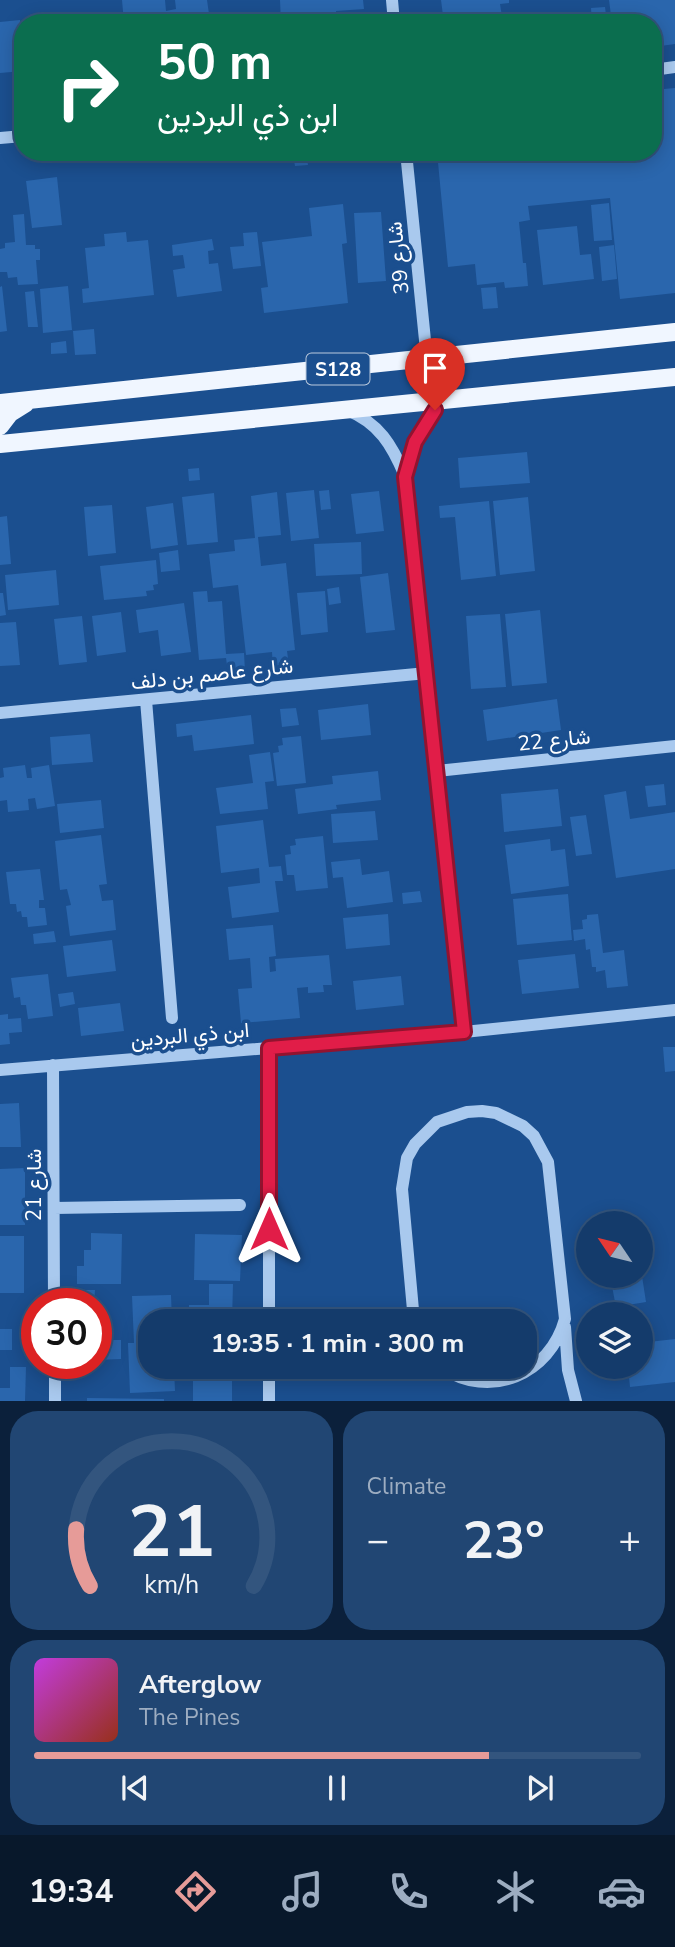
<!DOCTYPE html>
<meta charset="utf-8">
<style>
:root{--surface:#143b6b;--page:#214673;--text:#f1f3f6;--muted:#9dadc1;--line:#33557e;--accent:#e69b98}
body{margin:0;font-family:"Nunito Sans",Vazirmatn,sans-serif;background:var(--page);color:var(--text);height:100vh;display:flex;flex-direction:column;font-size:26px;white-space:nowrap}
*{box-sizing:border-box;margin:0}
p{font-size:23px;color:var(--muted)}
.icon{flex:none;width:38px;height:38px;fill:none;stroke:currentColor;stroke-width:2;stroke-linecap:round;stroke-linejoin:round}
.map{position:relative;height:1401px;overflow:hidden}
.side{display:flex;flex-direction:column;gap:10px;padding:10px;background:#0b203b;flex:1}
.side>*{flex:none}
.top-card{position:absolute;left:14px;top:14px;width:648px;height:147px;border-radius:28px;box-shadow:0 4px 18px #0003,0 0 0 2px var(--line);background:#0b6e4f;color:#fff;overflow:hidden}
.needle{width:46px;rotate:305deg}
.buttons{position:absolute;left:576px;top:1211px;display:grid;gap:14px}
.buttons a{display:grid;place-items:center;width:77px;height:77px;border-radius:50%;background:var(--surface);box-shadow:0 4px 18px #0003,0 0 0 2px var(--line);font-size:35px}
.speed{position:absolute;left:21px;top:1288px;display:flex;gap:14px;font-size:35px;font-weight:700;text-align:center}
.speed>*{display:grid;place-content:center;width:91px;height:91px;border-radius:50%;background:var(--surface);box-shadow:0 4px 18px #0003,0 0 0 2px var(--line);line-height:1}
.speed .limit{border:10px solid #d22;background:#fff;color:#111}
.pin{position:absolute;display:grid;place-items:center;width:60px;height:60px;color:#fff;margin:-72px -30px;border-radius:50% 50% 50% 0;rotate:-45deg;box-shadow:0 0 7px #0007}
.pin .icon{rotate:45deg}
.me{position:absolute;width:77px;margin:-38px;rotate:0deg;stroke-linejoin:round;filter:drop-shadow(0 0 5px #0008)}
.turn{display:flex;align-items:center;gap:24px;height:147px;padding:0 28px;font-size:32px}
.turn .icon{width:91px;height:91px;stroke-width:2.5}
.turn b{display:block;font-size:49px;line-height:60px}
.big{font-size:52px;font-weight:700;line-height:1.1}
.side .card{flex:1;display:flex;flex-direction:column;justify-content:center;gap:10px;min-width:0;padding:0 24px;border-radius:28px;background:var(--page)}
.side .dial{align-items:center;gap:0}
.dial svg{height:182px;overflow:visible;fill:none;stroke:var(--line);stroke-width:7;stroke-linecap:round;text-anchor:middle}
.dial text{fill:var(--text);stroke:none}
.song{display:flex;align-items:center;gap:21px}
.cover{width:84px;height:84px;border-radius:10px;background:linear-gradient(135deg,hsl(290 70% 55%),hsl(10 70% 35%))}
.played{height:7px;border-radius:4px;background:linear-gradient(90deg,var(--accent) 75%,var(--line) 75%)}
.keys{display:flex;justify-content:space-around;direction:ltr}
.heat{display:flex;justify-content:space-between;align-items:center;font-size:38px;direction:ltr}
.side .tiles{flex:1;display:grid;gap:10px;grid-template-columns:1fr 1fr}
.card:last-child{grid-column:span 2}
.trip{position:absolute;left:138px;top:1309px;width:399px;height:70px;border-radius:28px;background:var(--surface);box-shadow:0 4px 18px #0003,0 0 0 2px var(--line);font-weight:700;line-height:70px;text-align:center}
.menu{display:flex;height:112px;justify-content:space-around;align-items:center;background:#08182b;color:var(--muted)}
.menu .icon{width:49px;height:49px}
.menu .selected{color:var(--accent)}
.menu b{font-size:32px;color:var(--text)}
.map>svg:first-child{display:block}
</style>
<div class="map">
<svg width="675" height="1401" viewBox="0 0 675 1401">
<rect width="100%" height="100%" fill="#1b4f8f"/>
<path fill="#2a66ad" d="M122 0H165L166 11 176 9 175 0H207L209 14 215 13 216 23H124Z
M280 0H363L364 9 336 11 337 23H281Z
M441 0H509V3L500 4 503 23H444Z
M609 0H675V44L653 47V23H612Z
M605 7 607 23H592L591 8Z
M20 20 23 71 0 73V22Z
M675 88V293L620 299 610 198 528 206 530 220 519 222 523 263H526L528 286 505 288 504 282 477 285 475 264 448 267 437 152H653V90Z
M258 152H306L308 165 295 166 293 155 258 158Z
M57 177 62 225 32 228 26 181Z
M609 203 612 240 594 241 591 205Z
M343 204 347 243 342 244 348 303 264 313 261 288 268 287 262 242 312 236 309 208Z
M381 212 386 281 358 283 354 213Z
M24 214 26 245H35V249H40V260H36L38 284 18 285 17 277 8 278 7 272H0V249L5 248V243L15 242 13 215Z
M577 226 580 255 591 254 594 279 543 285 537 230Z
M126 232 127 242 148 240 154 295 83 303 82 289 89 288 85 248 105 246 104 234Z
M257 232 261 266 233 269 230 247 244 246 243 233Z
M212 239 214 250 208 251 209 264 218 263 222 291 177 297 173 270 185 268 183 255 173 256 172 245Z
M614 245 617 279 602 281 599 247Z
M2 286 7 331 0 332V287Z
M68 286 72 330 43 333 40 289Z
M496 287 498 308 483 309 481 288Z
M34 291 38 327H28L25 292Z
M94 329 96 354 75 355 73 331Z
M66 341 67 353 51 354V343Z
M527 452 530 483 460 488 458 458Z
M199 468 200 480 189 481 188 469Z
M314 490 319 538 291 541 286 493Z
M329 490 331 509 321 510 319 491Z
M379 491 384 531 356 534 351 494Z
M277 492 281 535 258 537 261 566 286 563 295 650 287 651 289 666 273 667 272 652 246 655 238 585 213 588 209 554 235 551 234 540 255 538 251 496Z
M214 493 218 542 187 545 182 497Z
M528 497 535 571 500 575 493 501Z
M489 501 496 576 461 580 455 517 440 518 439 506Z
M173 503 178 545 151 549 146 507Z
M112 505 116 553 88 556 84 507Z
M7 516 11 564 0 565V517Z
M361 542 362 574 316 576 314 544Z
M178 550 180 570 161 572 159 553Z
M156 560 158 584 153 585 154 590 146 591 147 596 104 600 100 566Z
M56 570 59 605 8 610 5 575Z
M388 573 395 630 366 633 360 577Z
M339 587 341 603 329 605 327 589Z
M207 591 208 602 222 601 226 654 244 653 245 671 228 672 226 658 199 660 193 592Z
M325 591 328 632 301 635 297 593Z
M0 593H3L6 615 0 616Z
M184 603 191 652 161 656 158 630 139 633 136 610Z
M540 610 547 683 512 686 505 614Z
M121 612 126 652 97 656 92 616Z
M500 614 506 687 471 689 466 616Z
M82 616 87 662 59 665 54 619Z
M16 622 20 665 0 666V623Z
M557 699 561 730 487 741 483 710Z
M368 704 371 735 321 740 318 710Z
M296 708 299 725 282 727 280 709Z
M251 715 254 744 194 751 192 735 177 737 176 724Z
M90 734 93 762 52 765 50 737Z
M301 736 306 783 277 786 273 753 279 752 278 746 283 745 282 738Z
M270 752 274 781 265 782 268 809 220 814 216 788 253 783 249 755Z
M25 765 27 778H32L31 768 49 765 55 806 37 809 35 798 28 799 29 810 8 812 7 800 0 801V778L4 777 3 768Z
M378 771 381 800 336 805 337 809 298 814 295 789 333 784 332 776Z
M664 784 666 805 648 807 645 786Z
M558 789 562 826 504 832 501 794Z
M626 791 630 819 675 812V869L616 878 604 795Z
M101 800 104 828 60 833 57 804Z
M375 811 378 840 333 843 331 814Z
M586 815 592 854 576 856 570 817Z
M263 820 269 867 281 866 283 881H275L279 912 232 918 228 887 260 883 259 868 221 873 216 826Z
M101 835 107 884 99 885 102 901 113 900 116 930 70 936 66 906 71 905 67 889 60 890 55 841Z
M323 836 328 888 296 891 294 875H287L285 855 291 854 290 846 296 845 295 839Z
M550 839 551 851 565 849 569 886 511 894 505 845Z
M360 859 362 875 389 871 393 902 347 908 343 877 333 878 331 862Z
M40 869 44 900H39V908H45L47 925 28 927 27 917H22L21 911 17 912 16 904H10L6 872Z
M420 891 422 902 403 904 402 893Z
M568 894 572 940 517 945 513 899Z
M388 914 390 945 346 949 343 918Z
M598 914 603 953 624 950 628 986 607 988 605 970 596 972V967H592L590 949 586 950 585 939 574 941 573 930 583 929 582 920 587 919V915Z
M273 925 276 956 269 957 270 972 276 971 275 959 329 955 332 985H323L324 992 308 993V987L297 988 300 1018 241 1023 238 989 252 988 250 958 229 960 226 929Z
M54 931 56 942 34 944 33 934Z
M112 940 116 971 67 977 63 946Z
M575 954 579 988 522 994 518 960Z
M48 974 53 1016 28 1019 26 1005H21L20 997 14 998 11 978Z
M401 976 404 1005 356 1010 353 981Z
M73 992 75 1004 60 1007 58 994Z
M120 1003 124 1031 81 1036 78 1008Z
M8 1014V1019L21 1018 22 1032 9 1033 10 1044 0 1045V1015Z
M663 1047H675V1071L665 1072Z
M19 1103 21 1147H0V1104Z
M25 1168V1225H0V1169Z
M91 1233 122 1234 121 1284H77V1266H84V1250H91Z
M195 1234 242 1235 240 1281 194 1280Z
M0 1236H24V1293H0Z
M610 1276H642L646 1302 616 1307Z
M209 1284H233L232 1321H189V1305H209Z
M75 1290H95L94 1304H75Z
M171 1295 172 1321H150V1367H174L175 1391 130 1393 128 1343H134L132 1296Z
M0 1329H12V1350H0Z
M96 1329H104V1340H121V1359L96 1360Z
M675 1339V1382L630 1387 628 1367H640V1343Z
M10 1367H26L25 1401H0V1388H10Z
M193 1376H232V1401H193Z
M87 1398 164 1399V1401H87Z"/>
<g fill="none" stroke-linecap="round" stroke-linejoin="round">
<path stroke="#a9c9ee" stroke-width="12" d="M392 0 394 23
M653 70 675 67
M0 138 23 136
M406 152 427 360
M347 410C379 423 392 445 405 476L464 1032
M405 476 420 430 443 401
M146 700 172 1018
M0 713 427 673
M437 771 675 746
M269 1048V1321
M53 1065 54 1304
M0 1070 464 1032 675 1010
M54 1208 240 1205
M414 1321 402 1189 407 1158 415 1144 437 1122 467 1112 482 1111 496 1113 523 1126 534 1136 548 1162 565 1319C550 1374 490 1401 441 1367
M565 1327 568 1370 576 1401
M55 1363V1401
M269 1367V1401"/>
<path stroke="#f0f6ff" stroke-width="18" d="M0 403 675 332
M0 426 10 413 26 403
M0 444 675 377"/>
</g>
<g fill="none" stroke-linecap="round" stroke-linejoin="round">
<g stroke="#92132f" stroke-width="18">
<path id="route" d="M269 1229V1048L464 1032 405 477 415 442 435 410"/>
</g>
<use href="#route" stroke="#e11d48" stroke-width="12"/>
</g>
<g text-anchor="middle" stroke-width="7" stroke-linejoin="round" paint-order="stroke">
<rect fill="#1b4f8f" stroke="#bbcadd" stroke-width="2" x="306.5" y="353.5" width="63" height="31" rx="5"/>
<g font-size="19" font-weight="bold" fill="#fff">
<text x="338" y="376">S128</text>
</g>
<g font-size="21" fill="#fff" stroke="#1b4f8f">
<text transform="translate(398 258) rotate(-96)" y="7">شارع 39</text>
<text transform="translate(212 674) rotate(-6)" y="7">شارع عاصم بن دلف</text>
<text transform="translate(554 740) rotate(-6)" y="7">شارع 22</text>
<text transform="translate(190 1035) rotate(-5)" y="7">ابن ذي البردين</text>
<text transform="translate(34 1185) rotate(-90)" y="7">شارع 21</text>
</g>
</g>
</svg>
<div class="buttons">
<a><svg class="needle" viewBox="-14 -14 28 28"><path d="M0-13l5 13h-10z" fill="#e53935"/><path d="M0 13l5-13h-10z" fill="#9dadc1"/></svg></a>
<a><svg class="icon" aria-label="layers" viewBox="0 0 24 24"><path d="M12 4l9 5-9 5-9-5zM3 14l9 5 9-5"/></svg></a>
</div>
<div class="speed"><div class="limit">30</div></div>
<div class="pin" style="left:435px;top:410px;background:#d93025"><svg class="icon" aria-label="arrive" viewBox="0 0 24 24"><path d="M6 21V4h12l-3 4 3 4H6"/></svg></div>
<svg class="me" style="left:269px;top:1229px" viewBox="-20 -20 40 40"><path d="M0-17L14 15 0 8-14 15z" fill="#e11d48" stroke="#fff" stroke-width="4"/></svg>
<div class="trip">19:35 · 1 min · 300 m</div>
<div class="top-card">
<div class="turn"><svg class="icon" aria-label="right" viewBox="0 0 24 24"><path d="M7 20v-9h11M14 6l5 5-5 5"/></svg><div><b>50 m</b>ابن ذي البردين</div></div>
</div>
</div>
<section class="side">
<div class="tiles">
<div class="card dial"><svg viewBox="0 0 100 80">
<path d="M14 69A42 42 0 1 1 86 69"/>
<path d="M14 69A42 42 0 0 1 8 44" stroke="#e69b98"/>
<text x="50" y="56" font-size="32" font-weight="700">21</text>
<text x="50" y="72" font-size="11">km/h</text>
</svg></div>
<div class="card"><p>Climate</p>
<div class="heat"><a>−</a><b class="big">23°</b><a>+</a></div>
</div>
<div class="card">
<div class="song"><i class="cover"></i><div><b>Afterglow</b><p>The Pines</p></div></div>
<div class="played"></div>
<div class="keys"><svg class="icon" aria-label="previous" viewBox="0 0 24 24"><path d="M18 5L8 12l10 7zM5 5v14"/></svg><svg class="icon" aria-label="pause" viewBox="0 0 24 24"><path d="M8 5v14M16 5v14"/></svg><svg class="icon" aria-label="next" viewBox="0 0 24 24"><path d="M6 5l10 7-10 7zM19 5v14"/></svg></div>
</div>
</div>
</section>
<nav class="menu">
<b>19:34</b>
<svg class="icon selected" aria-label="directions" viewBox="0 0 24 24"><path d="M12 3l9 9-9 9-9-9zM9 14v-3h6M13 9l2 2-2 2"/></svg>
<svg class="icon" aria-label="music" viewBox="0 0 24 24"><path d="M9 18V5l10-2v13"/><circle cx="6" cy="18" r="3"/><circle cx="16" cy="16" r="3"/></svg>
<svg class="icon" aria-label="phone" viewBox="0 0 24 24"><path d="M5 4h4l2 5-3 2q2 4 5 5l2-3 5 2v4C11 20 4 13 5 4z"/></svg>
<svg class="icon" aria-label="climate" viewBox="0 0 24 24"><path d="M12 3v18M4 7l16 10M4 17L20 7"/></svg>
<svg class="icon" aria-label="car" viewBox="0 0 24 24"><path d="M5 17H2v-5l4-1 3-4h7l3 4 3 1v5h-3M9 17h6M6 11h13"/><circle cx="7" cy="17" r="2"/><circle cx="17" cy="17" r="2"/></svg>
</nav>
